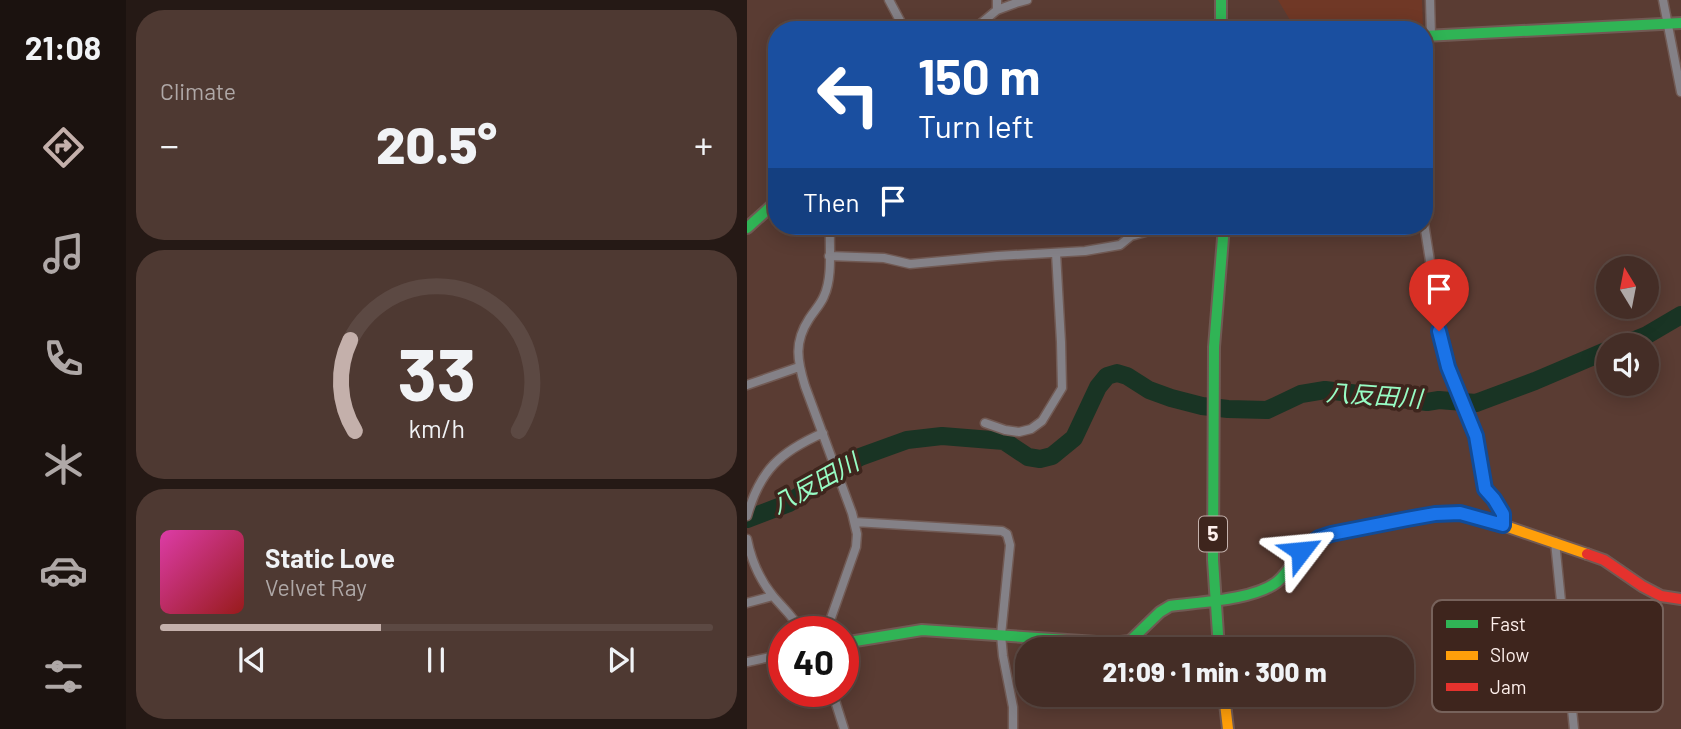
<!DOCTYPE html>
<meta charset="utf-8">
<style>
:root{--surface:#442d26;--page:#4e3932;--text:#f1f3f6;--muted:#afa8a7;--line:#5c4943;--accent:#c4b0ab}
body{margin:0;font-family:Barlow,"Noto Sans JP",sans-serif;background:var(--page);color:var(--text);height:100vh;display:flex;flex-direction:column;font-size:26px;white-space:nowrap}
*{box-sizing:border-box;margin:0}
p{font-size:23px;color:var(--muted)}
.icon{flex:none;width:38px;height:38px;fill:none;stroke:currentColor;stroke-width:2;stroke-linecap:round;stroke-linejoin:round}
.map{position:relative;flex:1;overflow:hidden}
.panel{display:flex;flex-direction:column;gap:10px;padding:10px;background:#251915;width:621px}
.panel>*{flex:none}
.banner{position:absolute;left:21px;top:21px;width:665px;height:214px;border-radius:28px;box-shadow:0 4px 18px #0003,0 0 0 2px var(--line);background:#1a4fa0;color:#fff;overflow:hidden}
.needle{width:46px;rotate:350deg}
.fabs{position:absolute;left:849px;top:256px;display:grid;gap:14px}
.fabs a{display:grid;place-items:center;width:63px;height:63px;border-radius:50%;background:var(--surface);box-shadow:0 4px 18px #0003,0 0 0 2px var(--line);font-size:35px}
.speed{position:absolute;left:21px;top:616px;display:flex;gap:14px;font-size:35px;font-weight:700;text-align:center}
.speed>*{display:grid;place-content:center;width:91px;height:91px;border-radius:50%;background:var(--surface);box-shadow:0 4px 18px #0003,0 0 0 2px var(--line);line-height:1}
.speed .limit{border:10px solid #d22;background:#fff;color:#111}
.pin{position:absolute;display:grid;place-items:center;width:60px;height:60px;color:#fff;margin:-72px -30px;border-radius:50% 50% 50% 0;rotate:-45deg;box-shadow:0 0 7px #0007}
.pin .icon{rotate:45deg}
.me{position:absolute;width:77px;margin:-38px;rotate:61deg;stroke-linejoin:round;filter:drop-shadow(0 0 5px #0008)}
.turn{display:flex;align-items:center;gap:24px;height:147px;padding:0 35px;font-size:32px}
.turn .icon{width:91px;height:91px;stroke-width:2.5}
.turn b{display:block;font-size:49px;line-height:60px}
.then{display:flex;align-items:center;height:66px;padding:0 35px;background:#0003;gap:14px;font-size:26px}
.big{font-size:52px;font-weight:800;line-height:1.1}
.panel .tile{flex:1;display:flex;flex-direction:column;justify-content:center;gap:10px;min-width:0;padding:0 24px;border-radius:28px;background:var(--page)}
.panel .dial{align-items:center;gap:0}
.dial svg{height:182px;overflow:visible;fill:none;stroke:var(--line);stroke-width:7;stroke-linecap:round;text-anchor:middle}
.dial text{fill:var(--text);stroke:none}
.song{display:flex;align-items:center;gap:21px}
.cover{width:84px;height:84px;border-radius:10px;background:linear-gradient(135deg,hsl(320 70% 55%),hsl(0 70% 35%))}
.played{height:7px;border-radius:4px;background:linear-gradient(90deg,var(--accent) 40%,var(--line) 40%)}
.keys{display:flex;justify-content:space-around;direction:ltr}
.heat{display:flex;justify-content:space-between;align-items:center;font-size:38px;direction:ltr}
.trip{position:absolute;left:268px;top:637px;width:399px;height:70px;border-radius:28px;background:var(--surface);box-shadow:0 4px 18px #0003,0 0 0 2px var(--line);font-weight:800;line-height:70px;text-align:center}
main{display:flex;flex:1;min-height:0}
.tabs{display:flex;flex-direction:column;width:126px;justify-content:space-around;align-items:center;background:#1b120f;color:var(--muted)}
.tabs .icon{width:49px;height:49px}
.tabs .active{color:var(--accent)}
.tabs b{font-size:32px;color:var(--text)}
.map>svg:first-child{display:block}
</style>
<main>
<nav class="tabs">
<b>21:08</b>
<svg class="icon active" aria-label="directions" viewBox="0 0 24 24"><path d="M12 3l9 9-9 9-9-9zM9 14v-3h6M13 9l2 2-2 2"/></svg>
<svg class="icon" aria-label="music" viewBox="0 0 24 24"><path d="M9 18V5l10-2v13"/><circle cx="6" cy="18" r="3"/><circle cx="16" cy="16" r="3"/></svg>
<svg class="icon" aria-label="phone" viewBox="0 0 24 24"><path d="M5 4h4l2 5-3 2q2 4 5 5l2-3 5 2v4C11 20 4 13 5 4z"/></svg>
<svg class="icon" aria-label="climate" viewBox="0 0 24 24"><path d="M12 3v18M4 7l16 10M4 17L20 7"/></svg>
<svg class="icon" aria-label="car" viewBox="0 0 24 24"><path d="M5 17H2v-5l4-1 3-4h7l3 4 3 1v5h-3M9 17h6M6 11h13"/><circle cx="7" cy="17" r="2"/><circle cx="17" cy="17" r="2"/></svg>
<svg class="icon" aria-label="filters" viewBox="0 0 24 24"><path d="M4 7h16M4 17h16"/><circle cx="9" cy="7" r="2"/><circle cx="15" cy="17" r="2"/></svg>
</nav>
<section class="panel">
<div class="tile"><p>Climate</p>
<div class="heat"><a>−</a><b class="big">20.5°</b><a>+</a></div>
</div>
<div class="tile dial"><svg viewBox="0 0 100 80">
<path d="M14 69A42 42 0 1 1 86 69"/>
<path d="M14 69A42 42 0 0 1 12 29" stroke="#c4b0ab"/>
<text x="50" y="56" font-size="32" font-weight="700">33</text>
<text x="50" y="72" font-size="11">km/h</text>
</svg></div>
<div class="tile">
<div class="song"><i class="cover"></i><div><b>Static Love</b><p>Velvet Ray</p></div></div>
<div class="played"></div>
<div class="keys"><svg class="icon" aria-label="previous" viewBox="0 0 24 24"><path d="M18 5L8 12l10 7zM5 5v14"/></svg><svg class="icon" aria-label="pause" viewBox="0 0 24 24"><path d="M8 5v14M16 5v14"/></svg><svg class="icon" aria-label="next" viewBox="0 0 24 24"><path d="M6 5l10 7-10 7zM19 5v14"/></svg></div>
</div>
</section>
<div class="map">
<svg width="934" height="729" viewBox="0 0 934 729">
<rect width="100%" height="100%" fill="#5a3c33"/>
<path fill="#703826" d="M531 0H675L676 28 549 30Z"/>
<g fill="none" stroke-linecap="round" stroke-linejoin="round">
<path stroke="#193424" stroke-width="18" d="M875 345 900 335 934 315
M0 519 42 503 91 469 113 457 160 440 195 436 257 441 281 457 293 459 305 456 327 438 351 387 360 376 370 373 380 376 402 390 424 398 455 406 481 409 520 410 554 394 578 390 680 402 692 400 729 403 788 381 861 350"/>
<g stroke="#715a54" stroke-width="11">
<path id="street" d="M142 0 158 30
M683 0 684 36
M916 0 934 92
M250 10 269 3 280 0
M226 30 250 10V0
M677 223 683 261 687 310 697 352 708 387 729 436 732 447 738 489 753 507 756 514V525
M82 256 137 258 163 264 250 256 338 251 373 245 384 236 420 226
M0 385 52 367
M238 423 258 430 272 432 284 429 295 421 315 388 314 342 309 253
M0 516C13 470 33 452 76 433
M108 522 255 531 260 534 263 545 254 635 256 656 266 707V729
M0 539C4 559 13 580 26 596 36 608 47 617 55 632
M808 542 827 729
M0 603 26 596
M79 632 109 547 110 534 105 513 58 386C50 360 47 342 62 319 67 311 74 304 77 296 86 277 82 247 83 226
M0 662 37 654
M85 691 97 729"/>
</g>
<g stroke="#715a54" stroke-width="14">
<path id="fast" d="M474 0V30
M677 36 934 23
M0 228 30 201
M96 643 175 630 364 643 383 641 413 612 423 606C453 602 507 600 530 582 540 574 547 561 554 551
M472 649 466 560 467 347 477 226"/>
</g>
<g stroke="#715a54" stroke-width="14">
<path id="slow" d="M554 551 572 538 584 534 688 514 713 513 732 517 840 554
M477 695 481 729"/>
</g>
<g stroke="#715a54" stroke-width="14">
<path id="jam" d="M840 554 857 560 895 586 914 596 934 599"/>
</g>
<use href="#street" stroke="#848187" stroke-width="8"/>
<use href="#fast" stroke="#30b455" stroke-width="10"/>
<use href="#slow" stroke="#ff9f0a" stroke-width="10"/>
<use href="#jam" stroke="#e5322d" stroke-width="10"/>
</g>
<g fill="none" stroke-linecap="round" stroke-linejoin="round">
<g stroke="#114b97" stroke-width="18">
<path id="route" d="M554 551 572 538 584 534 660 519 688 514 713 513 756 525V514L747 499 738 489 729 436 701 367 692 331"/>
</g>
<use href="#route" stroke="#1a73e8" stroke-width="12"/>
</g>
<g text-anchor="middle" stroke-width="7" stroke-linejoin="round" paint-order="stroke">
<rect fill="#3e251d" stroke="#c4b2ad" stroke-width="2" x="452" y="516.5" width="28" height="35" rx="5"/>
<g font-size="21" font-weight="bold" fill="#fdefeb">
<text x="466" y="541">5</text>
</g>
<g font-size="24" font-style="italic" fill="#97fcc4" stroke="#3e251d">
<text transform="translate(627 396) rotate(4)" y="8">八反田川</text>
<text transform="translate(68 484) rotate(-29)" y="8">八反田川</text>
</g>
</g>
<rect x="685" y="600" width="231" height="112" rx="10" fill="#3e251d" stroke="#77625b" stroke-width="2"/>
<rect x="699" y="620" width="32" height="8" fill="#30b455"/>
<rect x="699" y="651" width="32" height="9" fill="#ff9f0a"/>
<rect x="699" y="683" width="32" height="8" fill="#e5322d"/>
<g font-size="19" fill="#fdefeb">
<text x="743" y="631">Fast</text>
<text x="743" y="662">Slow</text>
<text x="743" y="694">Jam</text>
</g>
</svg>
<div class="fabs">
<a><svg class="needle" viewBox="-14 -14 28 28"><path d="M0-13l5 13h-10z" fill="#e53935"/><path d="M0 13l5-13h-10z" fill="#afa8a7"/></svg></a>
<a><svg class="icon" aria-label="sound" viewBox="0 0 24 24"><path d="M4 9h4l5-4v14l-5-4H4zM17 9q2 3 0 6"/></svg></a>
</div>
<div class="speed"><div class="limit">40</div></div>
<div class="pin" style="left:692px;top:331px;background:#d93025"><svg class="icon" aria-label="arrive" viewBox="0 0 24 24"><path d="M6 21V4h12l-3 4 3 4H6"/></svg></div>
<svg class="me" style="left:554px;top:551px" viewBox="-20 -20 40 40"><path d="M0-17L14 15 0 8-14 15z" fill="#1a73e8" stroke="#fff" stroke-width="4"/></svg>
<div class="trip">21:09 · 1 min · 300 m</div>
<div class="banner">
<div class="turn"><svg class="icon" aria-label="left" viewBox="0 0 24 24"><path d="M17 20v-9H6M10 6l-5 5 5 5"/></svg><div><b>150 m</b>Turn left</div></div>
<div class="then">Then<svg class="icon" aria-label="arrive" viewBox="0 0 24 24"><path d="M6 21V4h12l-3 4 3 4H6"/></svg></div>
</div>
</div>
</main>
